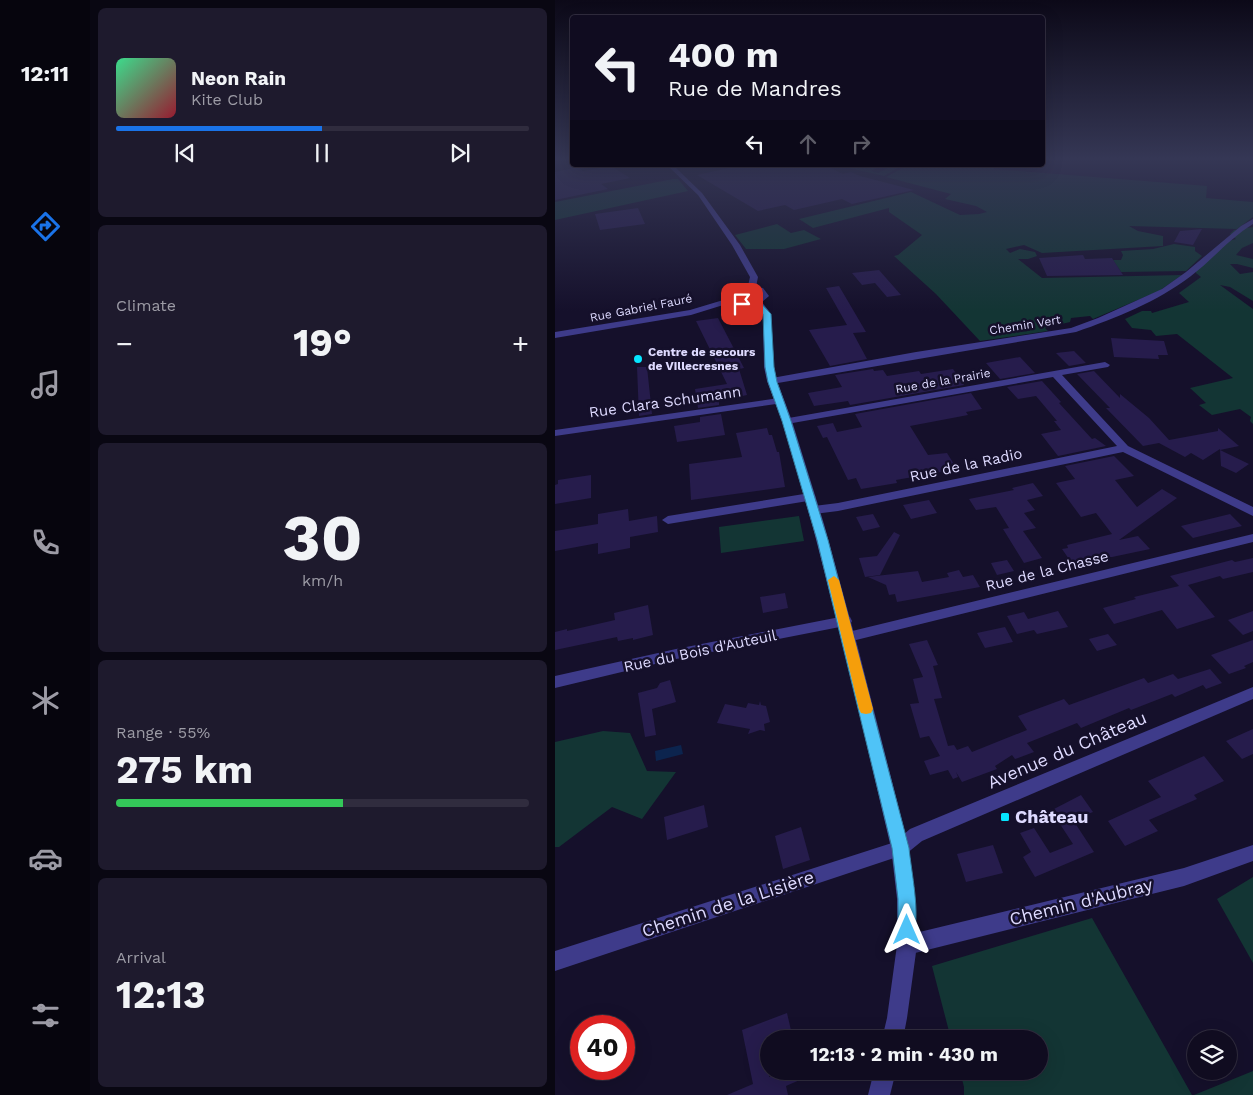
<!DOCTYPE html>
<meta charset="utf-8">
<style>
:root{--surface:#100c20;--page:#1e1a2d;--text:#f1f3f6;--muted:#9c9ba5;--line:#302c3e;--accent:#1a73e8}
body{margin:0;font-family:"Work Sans",sans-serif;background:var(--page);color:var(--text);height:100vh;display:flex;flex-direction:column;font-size:19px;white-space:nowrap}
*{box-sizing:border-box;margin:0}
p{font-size:16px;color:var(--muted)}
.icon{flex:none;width:28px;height:28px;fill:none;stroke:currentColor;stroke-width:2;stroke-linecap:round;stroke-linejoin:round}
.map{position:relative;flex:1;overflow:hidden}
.sheet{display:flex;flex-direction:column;gap:8px;padding:8px;background:#090712;width:465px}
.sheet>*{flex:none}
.banner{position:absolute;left:15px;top:15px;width:475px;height:152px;border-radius:5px;box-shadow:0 5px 20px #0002,0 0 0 1px var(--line);background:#100c20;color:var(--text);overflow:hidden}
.fabs{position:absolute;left:632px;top:1030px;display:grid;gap:10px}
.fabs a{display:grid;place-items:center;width:50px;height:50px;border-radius:50%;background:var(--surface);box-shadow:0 5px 20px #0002,0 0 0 1px var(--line);font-size:25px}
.speed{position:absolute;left:15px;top:1015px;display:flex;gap:10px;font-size:25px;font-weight:700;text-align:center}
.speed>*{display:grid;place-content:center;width:65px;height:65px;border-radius:50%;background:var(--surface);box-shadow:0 5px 20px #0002,0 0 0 1px var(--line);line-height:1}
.speed .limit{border:8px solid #d22;background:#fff;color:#111}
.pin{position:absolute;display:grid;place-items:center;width:42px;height:42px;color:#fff;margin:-21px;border-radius:10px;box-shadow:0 2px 8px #0006}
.me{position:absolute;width:55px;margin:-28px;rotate:0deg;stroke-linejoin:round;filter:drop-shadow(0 0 4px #0008)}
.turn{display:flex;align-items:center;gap:18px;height:105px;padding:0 15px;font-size:22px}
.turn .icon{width:65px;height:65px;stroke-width:2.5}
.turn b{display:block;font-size:35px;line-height:42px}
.lanes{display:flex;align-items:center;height:48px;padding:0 15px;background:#0003;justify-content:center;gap:25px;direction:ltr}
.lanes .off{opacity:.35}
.big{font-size:38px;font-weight:700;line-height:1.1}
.sheet .tile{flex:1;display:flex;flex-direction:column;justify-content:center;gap:8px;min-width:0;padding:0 18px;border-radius:8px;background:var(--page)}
.sheet .dial{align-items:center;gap:0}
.dial b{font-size:65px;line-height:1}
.song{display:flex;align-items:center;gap:15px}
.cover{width:60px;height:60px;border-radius:8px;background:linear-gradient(135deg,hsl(150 70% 55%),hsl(350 70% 35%))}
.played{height:5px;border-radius:2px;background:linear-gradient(90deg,var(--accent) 50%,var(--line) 50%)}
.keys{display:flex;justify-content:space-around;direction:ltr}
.heat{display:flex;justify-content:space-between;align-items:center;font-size:28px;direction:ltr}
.charge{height:8px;border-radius:4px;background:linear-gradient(90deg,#34c759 55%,var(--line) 0)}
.trip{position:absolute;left:205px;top:1030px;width:288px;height:50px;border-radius:25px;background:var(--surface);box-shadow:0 5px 20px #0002,0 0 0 1px var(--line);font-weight:700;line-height:50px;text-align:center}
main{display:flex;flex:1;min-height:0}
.dock{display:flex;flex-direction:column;width:90px;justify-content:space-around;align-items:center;background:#06050d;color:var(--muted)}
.dock .icon{width:35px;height:35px}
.dock .selected{color:var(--accent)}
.dock b{font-size:22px;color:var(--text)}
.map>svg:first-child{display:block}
</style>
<main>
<nav class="dock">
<b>12:11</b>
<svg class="icon selected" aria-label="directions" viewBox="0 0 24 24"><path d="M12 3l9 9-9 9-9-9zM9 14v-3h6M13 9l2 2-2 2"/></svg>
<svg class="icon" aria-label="music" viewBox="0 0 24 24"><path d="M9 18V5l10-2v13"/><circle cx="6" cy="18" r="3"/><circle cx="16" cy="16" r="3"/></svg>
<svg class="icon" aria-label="phone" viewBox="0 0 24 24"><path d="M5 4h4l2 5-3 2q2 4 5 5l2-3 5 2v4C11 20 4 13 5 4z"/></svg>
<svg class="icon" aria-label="climate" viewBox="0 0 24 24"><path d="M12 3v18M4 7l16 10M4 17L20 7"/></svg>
<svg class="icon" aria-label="car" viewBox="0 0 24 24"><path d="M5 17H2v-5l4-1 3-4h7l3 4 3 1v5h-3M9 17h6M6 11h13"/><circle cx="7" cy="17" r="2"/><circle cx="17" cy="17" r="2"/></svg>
<svg class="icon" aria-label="filters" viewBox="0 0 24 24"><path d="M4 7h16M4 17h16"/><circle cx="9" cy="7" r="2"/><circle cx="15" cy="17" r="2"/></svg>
</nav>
<section class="sheet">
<div class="tile">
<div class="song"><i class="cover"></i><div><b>Neon Rain</b><p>Kite Club</p></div></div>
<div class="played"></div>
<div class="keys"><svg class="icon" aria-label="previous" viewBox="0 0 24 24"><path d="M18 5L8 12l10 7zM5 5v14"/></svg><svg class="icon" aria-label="pause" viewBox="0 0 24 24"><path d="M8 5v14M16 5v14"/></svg><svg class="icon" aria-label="next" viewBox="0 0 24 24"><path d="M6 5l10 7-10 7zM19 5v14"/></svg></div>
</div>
<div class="tile"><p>Climate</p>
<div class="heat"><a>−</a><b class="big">19°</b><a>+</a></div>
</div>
<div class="tile dial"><b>30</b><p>km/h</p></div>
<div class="tile"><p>Range · 55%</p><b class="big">275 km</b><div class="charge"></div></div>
<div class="tile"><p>Arrival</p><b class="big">12:13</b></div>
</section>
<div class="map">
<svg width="698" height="1095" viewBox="0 0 698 1095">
<rect width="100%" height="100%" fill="#15102b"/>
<path fill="#133534" d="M281 165H327L316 171 323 173 339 165H348L329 176Z
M353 165H444L438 169 652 186 651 198 698 202V217L682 229 574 226 583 231 608 236V246L487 253 469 245 451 249 455 253 465 249 480 252 482 256 473 259H463L487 278 627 275 604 291 538 319 535 316 516 318 515 322 490 328 493 331 425 341 381 294 339 256 343 255 367 235 334 212V208L258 228 244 219 356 192 405 215 424 214 432 212 421 206 390 199 396 194 331 177Z
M118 179H123L133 191 0 220V202Z
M222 224 236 233 249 230 266 239 229 249H191L180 235Z
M698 227V243L687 248 681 255 698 259V268L682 264H675L685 274 698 272V301L675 287 665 285 698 309V424L695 421 696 417 685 409 657 415 644 405 651 403 635 388 678 378 622 334 601 336 596 330 577 328 570 319 587 311H596L597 313 634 302 624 293 646 277 641 273V265L666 243 681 239 675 234 679 230Z
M619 244 640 247V251L647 256 631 271 566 272 558 260H566L568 255 566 251 598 249Z
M244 516 249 541 166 553 164 527Z
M48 731 75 733 92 771 121 772 87 819 57 807 4 847H0V742Z
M698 877V963L662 899Z
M537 918 637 1095H409V1087L405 1071H484V1039H396L377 966Z
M698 1071V1095H639Z"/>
<path fill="#0c244e" d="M126 745 128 754 101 761 100 751Z"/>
<path fill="#261c4c" d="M188 165H269L288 174 296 172 305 176 359 190 297 204 287 199 239 210 230 205 203 211 142 175Z
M56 166 75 178 46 184 53 189 0 200V172L23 167 28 171Z
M83 208 90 224 45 230 40 214Z
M647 229 638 245 619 242 625 231Z
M528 255 530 259 557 258 568 275 492 276 484 258Z
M324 270 346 295 332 297 320 283 307 285 297 273Z
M284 286 311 332 298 333 312 359 275 366 254 330 292 325 271 288Z
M163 318 189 368 184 369 192 395 164 401V405L143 408 140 389 172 384 141 321Z
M556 338 609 341 613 355H603L604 359 559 357Z
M519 351 531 363 514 366 501 353Z
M465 357 480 373 445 379 431 363Z
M82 367H92L97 414 84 416Z
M318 369 319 371 328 370 332 376 364 371 366 374 398 369 409 385 295 405 293 401 259 406 253 393 287 387 280 375Z
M539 371 565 398V394L594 418 614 440 663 431V428L684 446 665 450 694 464 681 473 666 466 665 449 648 460 636 453 630 457 604 443 588 446 551 408H555L522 374Z
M487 381 506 402 504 403 537 439 540 438 551 446 503 456 486 434 506 430 499 421H502L481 396 463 399 452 387Z
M416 393 427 409 411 412 413 415 355 426 373 455 392 453 402 469 341 480 342 483 306 489 301 478 293 480 272 437 268 438 262 426 278 423 282 432 307 427 300 414Z
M166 414 170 435 122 442 119 426 145 422V417Z
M212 428 214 435H217L222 452H224L230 487 136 500 134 464 187 457 181 433Z
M559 456 579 476 560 480 582 507 607 489 622 498 564 540 583 536 595 549 557 557H552L548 553 542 557 516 562 507 549 513 548 512 545 557 534 541 513 526 517 501 483 520 479 510 466Z
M36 475V498L0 504V485L3 484V480Z
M478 483 488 496 472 500 480 510 469 513 481 528 468 531 487 558 469 563 448 529 454 528 441 507 421 510 414 499 459 490 457 488Z
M374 500 382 513 356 519 348 505Z
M73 509 74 521 102 516 103 532 75 537V548L43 554V543L0 551V531L43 524V514Z
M318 514 325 527 308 531 301 517Z
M675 514 687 526 638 538 626 526Z
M339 532 345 535 325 575 310 577 304 558 322 556Z
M698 558V572L668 579 665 576 633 585 660 617 622 629 607 610 559 624 548 608 581 599 579 597 624 586 615 576 677 560 680 562Z
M452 560 459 571 442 575 436 563Z
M404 570 408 577 418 575 425 587 342 602 340 594 334 595 331 585 313 577 363 571 367 582 394 577 392 573Z
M230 593 233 608 208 613 205 597Z
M93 605 98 635 78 640V638L63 641 62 637 0 650V632L12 629V631L60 620 59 613Z
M503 611 513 627 482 634 479 630 462 634 452 616 469 612 473 619Z
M698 611V631L688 635 673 620Z
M450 627 458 642 430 648 422 633Z
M553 634 562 645 542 651 534 639Z
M372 640 383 665 378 666 387 698 379 699 393 746 399 745 402 750 413 746 417 752 472 730 463 716 509 699 514 705 589 678 593 683 618 674 623 679 655 669 667 683 651 689 648 685 620 697 617 694 576 710 574 708 526 728 522 723 472 743 479 752 460 759 457 755 440 766 442 769 407 782 401 772 403 777 398 779 393 770 375 775 369 761 385 756 374 736 365 738 355 704 364 703 358 679 368 677 354 644Z
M698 640V662L689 666 691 668 674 674 656 655Z
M115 680 121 702 97 709 101 735 90 737 83 693 102 688 105 683Z
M205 701 206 705 211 706 215 722 209 724 210 731 205 730 193 734 195 729 162 723 170 704 191 708 193 703 204 705Z
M698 729V754L687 759 671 741Z
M649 756 669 781 639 795 642 799 594 820 603 831 570 846 553 821 606 797 593 781Z
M526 795 538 812 518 820 539 852 480 877 468 857 476 852 465 833 479 828 495 853 518 844 503 821 506 820 499 809Z
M149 805 153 827 112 840 109 817Z
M246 827 255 860 228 869 220 836Z
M438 845 448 873 411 882 402 854Z
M232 1013 238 1039H214V1077L229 1071H265L231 1086 233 1095H172L198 1084 187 1030Z"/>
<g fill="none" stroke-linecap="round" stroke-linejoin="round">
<path fill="#3e3b8a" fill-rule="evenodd" d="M689 158H698V160Z
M698 219V224C675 238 657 260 636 276 602 302 561 318 521 332L217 384 212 381 217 378 361 352 516 328 543 318 607 289 631 272 686 226Z
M175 298 179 300 178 302 136 315 0 338V332L135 310Z
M550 362 555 365 553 367 507 375 573 446 698 507V516L568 452 283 511 259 514 253 510 259 506 283 503 562 446 498 377 232 424 227 421 228 419Z
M224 398 228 399V403L0 436V430Z
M255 493 261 497 259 500 113 524 107 520 113 516Z
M698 534V542L293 642 288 641 286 637 288 633 293 632Z
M290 616 295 617 297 621 295 625 121 659 0 688V676L121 649Z
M698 687V699L367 841 351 854 0 971V951L340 842 355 829Z
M698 845V861L629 886 352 955 345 952 342 945 345 938 352 935 629 868Z"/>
<path fill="#3e3b8a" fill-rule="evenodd" d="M112 165H118L147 193 185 245 203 277 201 287 208 288 214 296 207 302 216 314 219 367 222 381 237 421 269 524 303 648 354 848 360 899 362 945 352 1018 348 1039H327L332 1018 342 945V899L336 848 289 648 257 524 227 421 212 381 209 367 208 314 200 305H182L170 298 175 290 193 286 195 277 177 245 143 195ZM192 290 202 292 205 296C197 302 188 303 178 297L181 294Z
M319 1071H341L335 1095H313Z"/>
</g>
<linearGradient id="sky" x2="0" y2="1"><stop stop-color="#0c0918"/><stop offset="0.51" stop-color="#353755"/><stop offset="1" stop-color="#353755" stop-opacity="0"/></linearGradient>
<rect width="698" height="311" fill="url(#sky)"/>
<path fill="#4fc3f7" stroke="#337fa1" d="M202 299 216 314 219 367 222 382 236 421 273 540 354 848C356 870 366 916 358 936L352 939 346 936 343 930V899L337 848 262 540 227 421 213 382 210 367 208 314 200 304 187 306 183 304Z"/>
<path fill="#f59e0b" d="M279 576 284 580 318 709 316 713 311 714 306 713 304 709 273 580Z"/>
<g fill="#06e5ff" stroke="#15102b" stroke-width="2">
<circle cx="83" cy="359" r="5"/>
<rect x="445" y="812" width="10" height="10" rx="2.5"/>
</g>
<g text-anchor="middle" stroke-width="5" stroke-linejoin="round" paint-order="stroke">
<g font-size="12" fill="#dedaff" stroke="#15102b">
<text transform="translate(86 308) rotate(-11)" y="4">Rue Gabriel Fauré</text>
<text transform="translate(470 325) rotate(-9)" y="4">Chemin Vert</text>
<text transform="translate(388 381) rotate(-10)" y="4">Rue de la Prairie</text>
</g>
<g font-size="12" font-weight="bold" fill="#dedaff" stroke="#15102b" text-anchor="start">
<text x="93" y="356">Centre de secours<tspan x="93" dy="14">de Villecresnes</tspan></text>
</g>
<g font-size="15" fill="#dedaff" stroke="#15102b">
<text transform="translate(110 402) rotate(-8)" y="5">Rue Clara Schumann</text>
<text transform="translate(411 465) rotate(-12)" y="5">Rue de la Radio</text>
<text transform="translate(492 571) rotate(-14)" y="5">Rue de la Chasse</text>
<text transform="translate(145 651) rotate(-12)" y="5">Rue du Bois d'Auteuil</text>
</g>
<g font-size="18" fill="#dedaff" stroke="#15102b">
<text transform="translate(512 750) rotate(-23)" y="6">Avenue du Château</text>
<text transform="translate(526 902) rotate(-14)" y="6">Chemin d'Aubray</text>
<text transform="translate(173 904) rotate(-18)" y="6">Chemin de la Lisière</text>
</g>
<g font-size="18" font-weight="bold" fill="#dedaff" stroke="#15102b" text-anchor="start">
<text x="460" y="823">Château</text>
</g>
</g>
</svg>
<div class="fabs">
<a><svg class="icon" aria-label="layers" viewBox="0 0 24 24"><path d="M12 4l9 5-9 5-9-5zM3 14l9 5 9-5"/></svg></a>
</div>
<div class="speed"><div class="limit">40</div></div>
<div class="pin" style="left:187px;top:304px;background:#d93025"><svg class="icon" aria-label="arrive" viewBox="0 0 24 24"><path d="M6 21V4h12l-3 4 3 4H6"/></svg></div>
<svg class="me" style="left:352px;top:930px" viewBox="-20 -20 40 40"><path d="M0-17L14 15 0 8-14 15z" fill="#4fc3f7" stroke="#fff" stroke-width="4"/></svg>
<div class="trip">12:13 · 2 min · 430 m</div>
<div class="banner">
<div class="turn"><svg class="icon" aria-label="left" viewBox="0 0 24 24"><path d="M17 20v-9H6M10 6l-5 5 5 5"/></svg><div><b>400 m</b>Rue de Mandres</div></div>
<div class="lanes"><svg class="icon" aria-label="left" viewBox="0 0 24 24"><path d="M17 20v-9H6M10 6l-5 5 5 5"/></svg><svg class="icon off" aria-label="ahead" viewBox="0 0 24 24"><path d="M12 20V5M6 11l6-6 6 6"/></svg><svg class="icon off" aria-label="right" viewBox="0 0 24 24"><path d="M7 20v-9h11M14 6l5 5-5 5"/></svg></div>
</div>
</div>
</main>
